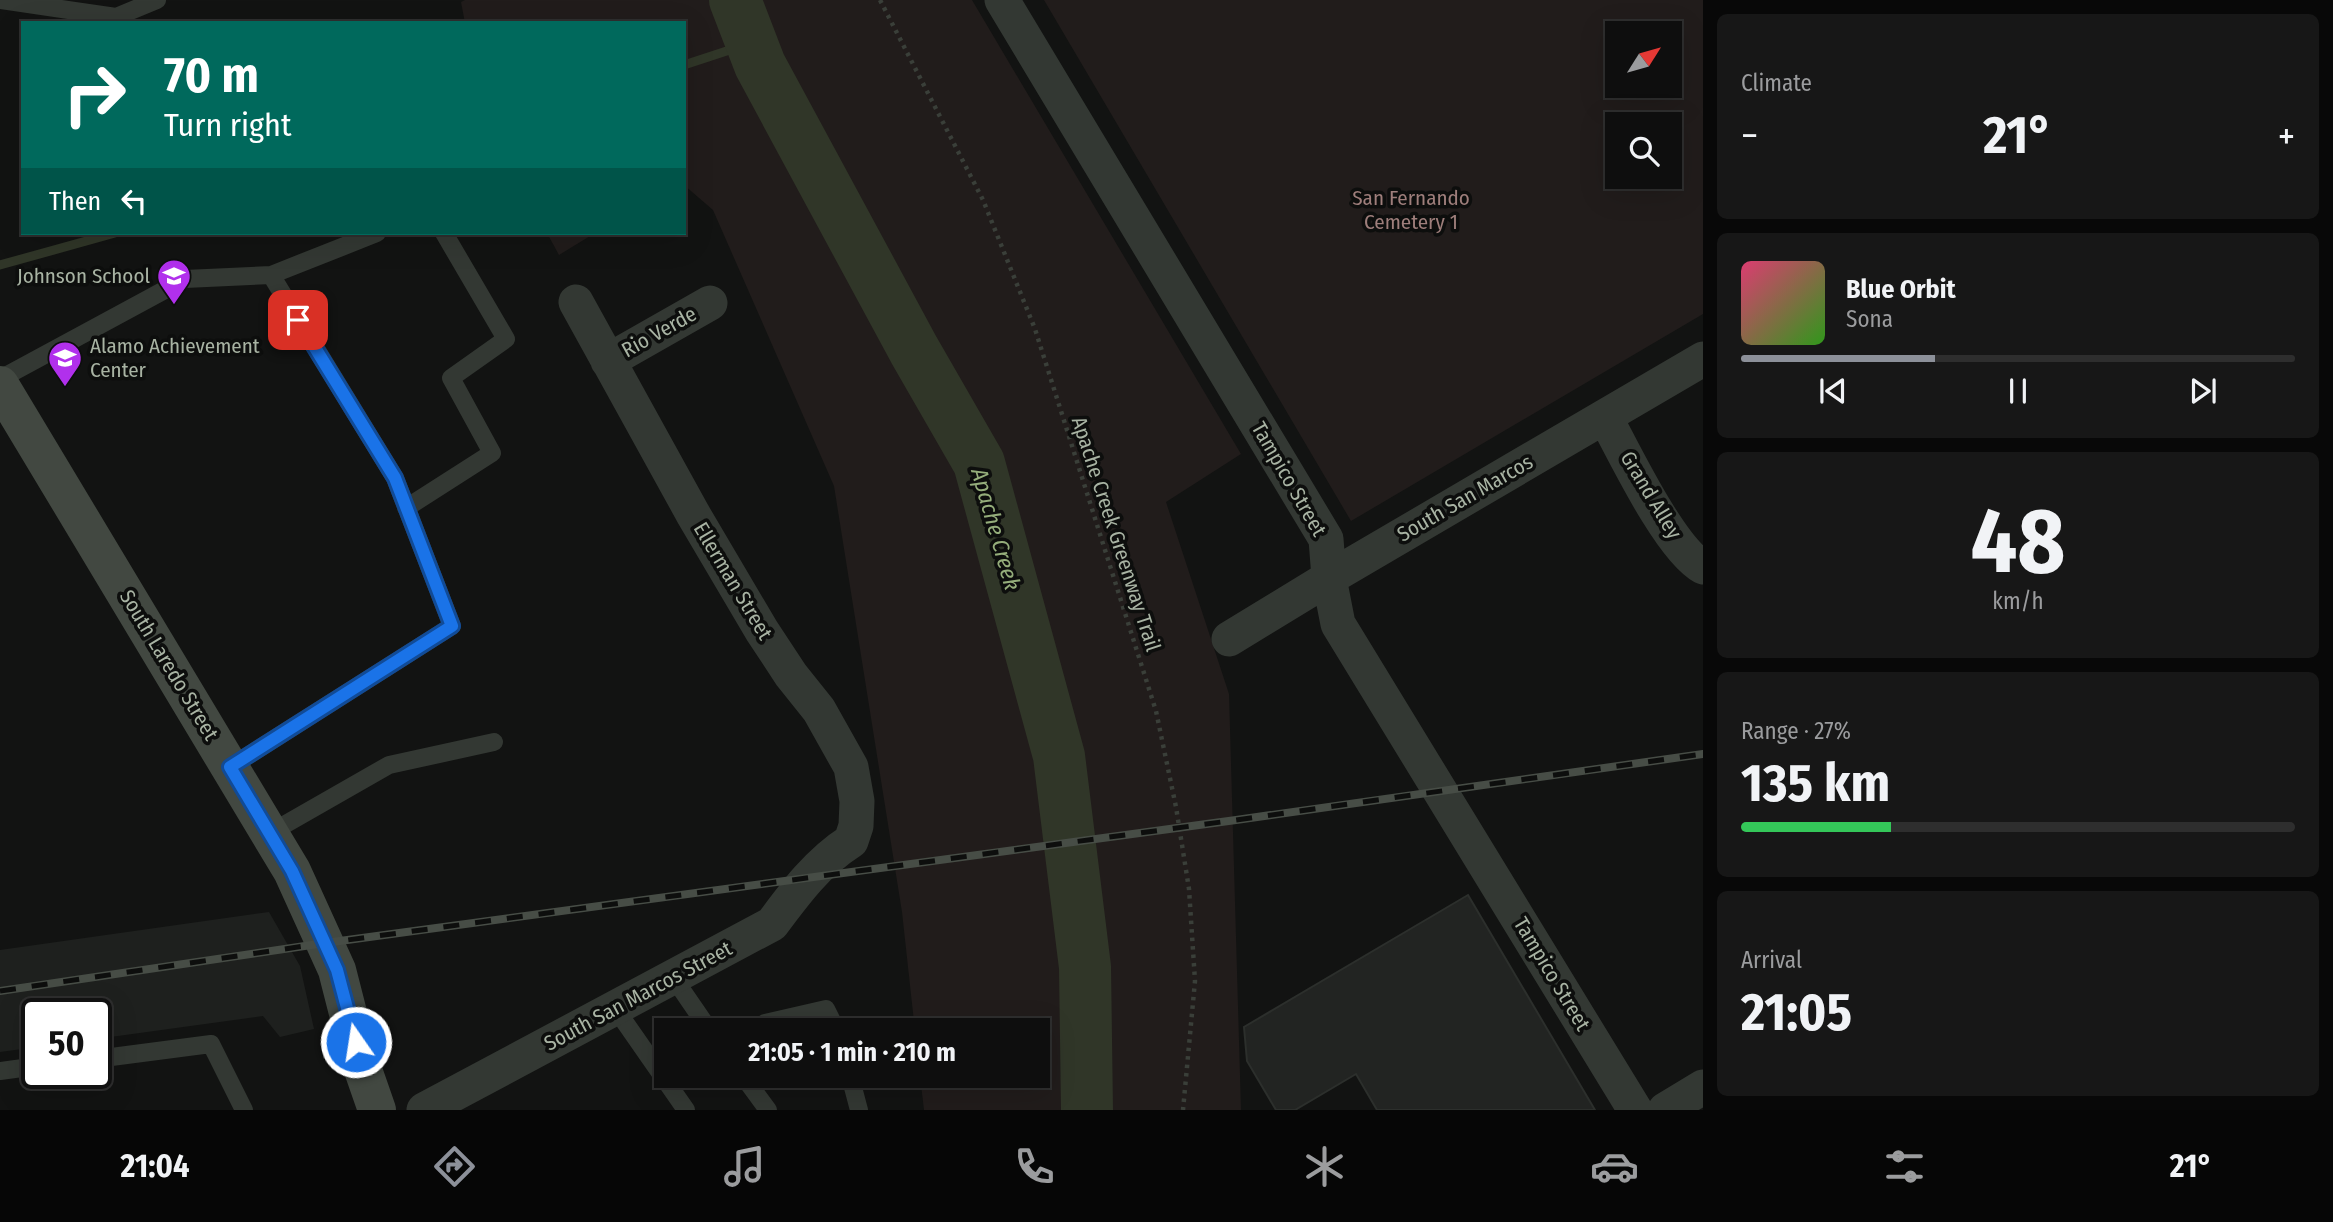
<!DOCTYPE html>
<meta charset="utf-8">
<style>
:root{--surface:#0e0e0e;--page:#171717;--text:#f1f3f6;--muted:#9b9c9e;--line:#2e2e2e;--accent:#8c9099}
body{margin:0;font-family:"Fira Sans Condensed",sans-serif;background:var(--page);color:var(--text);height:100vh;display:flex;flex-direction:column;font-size:26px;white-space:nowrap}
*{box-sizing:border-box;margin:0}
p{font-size:23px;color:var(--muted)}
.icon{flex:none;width:38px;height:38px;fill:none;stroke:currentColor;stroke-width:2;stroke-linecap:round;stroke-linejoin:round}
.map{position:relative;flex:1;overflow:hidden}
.sheet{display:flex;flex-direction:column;gap:14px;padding:14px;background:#080808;width:630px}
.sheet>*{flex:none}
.hud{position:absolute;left:21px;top:21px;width:665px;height:214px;border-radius:0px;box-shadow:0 7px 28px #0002,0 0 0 2px var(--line);background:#00695c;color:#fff;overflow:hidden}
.needle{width:46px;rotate:53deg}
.tools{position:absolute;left:1605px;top:21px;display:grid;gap:14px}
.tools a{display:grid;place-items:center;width:77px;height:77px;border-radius:0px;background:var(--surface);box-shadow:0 7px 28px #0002,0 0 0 2px var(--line);font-size:35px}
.speed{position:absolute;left:21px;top:998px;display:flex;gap:14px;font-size:35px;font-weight:700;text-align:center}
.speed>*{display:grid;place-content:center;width:91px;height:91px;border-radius:50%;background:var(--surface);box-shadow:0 7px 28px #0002,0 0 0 2px var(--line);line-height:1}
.speed .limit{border:4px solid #111;border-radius:10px;background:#fff;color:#111}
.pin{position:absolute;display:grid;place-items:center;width:60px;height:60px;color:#fff;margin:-30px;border-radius:14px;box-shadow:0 4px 10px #0006}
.me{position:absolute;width:77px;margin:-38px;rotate:347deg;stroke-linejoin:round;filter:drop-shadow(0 0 5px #0008)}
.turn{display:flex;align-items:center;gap:24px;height:147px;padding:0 28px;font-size:32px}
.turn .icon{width:91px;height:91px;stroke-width:2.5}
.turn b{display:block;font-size:49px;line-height:60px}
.then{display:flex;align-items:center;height:66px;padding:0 28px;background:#0003;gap:14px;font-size:26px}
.big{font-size:52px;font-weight:700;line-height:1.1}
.sheet .card{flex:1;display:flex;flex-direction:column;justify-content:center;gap:10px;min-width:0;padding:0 24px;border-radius:10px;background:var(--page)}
.sheet .dial{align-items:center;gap:0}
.dial b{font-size:91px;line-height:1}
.song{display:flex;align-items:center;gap:21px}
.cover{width:84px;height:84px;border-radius:10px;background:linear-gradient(135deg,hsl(340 70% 55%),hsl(110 70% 35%))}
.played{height:7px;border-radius:4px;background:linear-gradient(90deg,var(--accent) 35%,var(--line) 35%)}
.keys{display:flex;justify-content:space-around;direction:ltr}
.heat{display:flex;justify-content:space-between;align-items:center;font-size:38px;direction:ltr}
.charge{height:10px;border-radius:5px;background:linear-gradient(90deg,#34c759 27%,var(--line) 0)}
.trip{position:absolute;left:654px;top:1018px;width:396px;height:70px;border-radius:0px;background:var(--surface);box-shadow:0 7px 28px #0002,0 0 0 2px var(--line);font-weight:700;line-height:70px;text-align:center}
.tabs{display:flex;height:112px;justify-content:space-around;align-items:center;background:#060606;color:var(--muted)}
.tabs .icon{width:49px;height:49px}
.tabs .current{color:var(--accent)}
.tabs b{font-size:32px;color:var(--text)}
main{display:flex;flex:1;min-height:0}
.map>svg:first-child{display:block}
</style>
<main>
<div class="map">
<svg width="1703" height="1110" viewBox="0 0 1703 1110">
<rect width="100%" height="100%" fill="#121312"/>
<path fill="#1e201e" d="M269 912 300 966 314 1029 280 1037 263 1016 96 1039V1013H37V1047L0 1052V950Z"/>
<path fill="#211c1b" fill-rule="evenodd" d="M465 0H972L1241 454 1166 502 1229 694 1241 1110H924L920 1076H1038V1031H915L902 912 834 486 713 210 684 185V23H465L461 2Z
M1044 0H1703V314L1351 521ZM1617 33H1670V86H1617ZM1670 124V177H1617V124Z
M547 233H595L559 255Z"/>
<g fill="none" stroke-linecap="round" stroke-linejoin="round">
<path stroke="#303628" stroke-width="9" d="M684 65 751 43
M0 265 115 233"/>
<path stroke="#303628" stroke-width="52" d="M735 0 760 65 914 350 979 463 1059 756 1085 967 1087 1110"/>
</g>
<path fill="#222422" stroke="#2c2f2c" stroke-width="2" d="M1468 895 1595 1110H1377L1356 1074 1295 1110H1276L1247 1061 1244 1027Z"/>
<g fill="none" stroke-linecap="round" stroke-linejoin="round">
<path stroke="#3a3f39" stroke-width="4.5" stroke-dasharray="3.5 5" stroke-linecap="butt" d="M880 0 983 200 1035 329 1156 711 1176 807 1189 889 1195 981 1183 1110"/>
<path stroke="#333833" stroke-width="18" d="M0 0 116 17 157 0
M0 379 185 279 271 275
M406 508 492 453 451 378 506 339 444 233
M230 767 452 626 395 478 271 275 377 233
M270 833 389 765 494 742
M673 977 710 1031
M615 1008 686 1110
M754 1031 765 1023 826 1009 837 1031
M96 1059 211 1044 244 1110
M0 1071 37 1066
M743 1076 768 1110
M850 1076 859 1110"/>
<path stroke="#333833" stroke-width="35" d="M1002 0 1326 539 1329 578 1338 624 1635 1110
M608 361 710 303
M1605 417C1624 452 1670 549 1703 567
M1229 639 1329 578 1703 359
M424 1110 772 924C795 893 818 862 851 841L856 826 857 801 851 767 819 710 791 675 762 631 693 514 576 302
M1665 1110 1703 1087"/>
<path stroke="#424841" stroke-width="38" d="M0 385 292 871 337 970 361 1064 377 1110"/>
<g stroke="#474d46" stroke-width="8">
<path id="rail" d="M0 991 325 943 1236 820 1703 754"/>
</g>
<use href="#rail" stroke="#0d0e0d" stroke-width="5" stroke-dasharray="16" stroke-linecap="butt"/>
</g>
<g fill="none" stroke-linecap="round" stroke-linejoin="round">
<g stroke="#114b97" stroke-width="18">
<path id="route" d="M298 320 395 478 452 626 230 767 292 871 337 970 356 1042"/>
</g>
<use href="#route" stroke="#1a73e8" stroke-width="12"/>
</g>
<defs>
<g id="school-pin" transform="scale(1.75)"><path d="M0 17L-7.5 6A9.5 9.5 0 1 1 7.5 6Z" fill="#b130ec" stroke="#0d0e0d"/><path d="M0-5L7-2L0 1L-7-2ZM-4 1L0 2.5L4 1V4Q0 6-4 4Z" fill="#fff"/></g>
</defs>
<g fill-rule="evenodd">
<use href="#school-pin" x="174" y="276"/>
<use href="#school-pin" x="65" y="358"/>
</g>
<g text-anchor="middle" stroke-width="7" stroke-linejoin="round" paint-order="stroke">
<g font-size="21" fill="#9e7e7b" stroke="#0d0e0d">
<text x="1411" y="205">San Fernando<tspan x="1411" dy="24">Cemetery 1</tspan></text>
</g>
<g font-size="21" fill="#a8b3a3" stroke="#0d0e0d" text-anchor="end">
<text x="150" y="283">Johnson School</text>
<text x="90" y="353" text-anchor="start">Alamo Achievement<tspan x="90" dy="24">Center</tspan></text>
</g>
<g font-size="21" fill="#a8b3a3" stroke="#0d0e0d">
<text transform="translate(659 332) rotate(-29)" y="7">Rio Verde</text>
<text transform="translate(1289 479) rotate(60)" y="7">Tampico Street</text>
<text transform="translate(1651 495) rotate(59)" y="7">Grand Alley</text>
<text transform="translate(1465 498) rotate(-30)" y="7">South San Marcos</text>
<text transform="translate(1116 534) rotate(72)" y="7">Apache Creek Greenway Trail</text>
<text transform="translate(733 581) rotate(59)" y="7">Ellerman Street</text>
<text transform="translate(169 665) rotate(59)" y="7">South Laredo Street</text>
<text transform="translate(1552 974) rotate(59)" y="7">Tampico Street</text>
<text transform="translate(638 996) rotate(-28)" y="7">South San Marcos Street</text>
</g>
<g font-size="23" font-style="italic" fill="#95ae7b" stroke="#0d0e0d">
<text transform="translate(996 529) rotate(74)" y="8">Apache Creek</text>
</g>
</g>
</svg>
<div class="tools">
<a><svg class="needle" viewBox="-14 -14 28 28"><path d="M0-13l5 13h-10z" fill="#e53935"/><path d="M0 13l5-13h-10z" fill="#9b9c9e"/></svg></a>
<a><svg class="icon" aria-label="search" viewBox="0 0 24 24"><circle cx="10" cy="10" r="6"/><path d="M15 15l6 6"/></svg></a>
</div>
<div class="speed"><div class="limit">50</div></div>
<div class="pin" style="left:298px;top:320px;background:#d93025"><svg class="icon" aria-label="arrive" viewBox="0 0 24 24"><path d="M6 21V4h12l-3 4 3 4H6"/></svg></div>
<svg class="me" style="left:356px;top:1042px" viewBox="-20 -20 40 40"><circle r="17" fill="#1a73e8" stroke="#fff" stroke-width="3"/><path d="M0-11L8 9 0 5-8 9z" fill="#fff"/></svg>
<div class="trip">21:05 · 1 min · 210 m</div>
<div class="hud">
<div class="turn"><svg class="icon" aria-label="right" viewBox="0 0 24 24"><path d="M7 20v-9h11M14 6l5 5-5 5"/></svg><div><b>70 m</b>Turn right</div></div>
<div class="then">Then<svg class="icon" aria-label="left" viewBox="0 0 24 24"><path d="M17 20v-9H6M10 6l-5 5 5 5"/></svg></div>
</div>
</div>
<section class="sheet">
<div class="card"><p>Climate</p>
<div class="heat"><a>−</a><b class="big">21°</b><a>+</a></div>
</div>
<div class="card">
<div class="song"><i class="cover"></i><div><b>Blue Orbit</b><p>Sona</p></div></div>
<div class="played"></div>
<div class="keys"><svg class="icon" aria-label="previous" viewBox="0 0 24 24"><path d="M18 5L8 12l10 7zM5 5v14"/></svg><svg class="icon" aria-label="pause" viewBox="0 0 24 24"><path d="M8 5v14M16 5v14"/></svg><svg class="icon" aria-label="next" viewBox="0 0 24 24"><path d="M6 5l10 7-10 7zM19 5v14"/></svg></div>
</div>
<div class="card dial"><b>48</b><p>km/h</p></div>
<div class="card"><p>Range · 27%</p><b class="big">135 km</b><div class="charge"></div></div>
<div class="card"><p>Arrival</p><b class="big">21:05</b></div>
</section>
</main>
<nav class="tabs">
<b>21:04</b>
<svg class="icon current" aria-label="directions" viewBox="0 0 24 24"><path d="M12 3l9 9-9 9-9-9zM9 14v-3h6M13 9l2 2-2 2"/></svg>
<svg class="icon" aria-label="music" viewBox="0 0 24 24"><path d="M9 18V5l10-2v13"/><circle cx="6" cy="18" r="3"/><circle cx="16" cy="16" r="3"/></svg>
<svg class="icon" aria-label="phone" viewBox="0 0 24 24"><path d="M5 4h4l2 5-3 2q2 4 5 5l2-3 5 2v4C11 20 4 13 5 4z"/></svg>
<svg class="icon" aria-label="climate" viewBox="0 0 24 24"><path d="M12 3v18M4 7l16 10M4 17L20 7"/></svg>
<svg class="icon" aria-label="car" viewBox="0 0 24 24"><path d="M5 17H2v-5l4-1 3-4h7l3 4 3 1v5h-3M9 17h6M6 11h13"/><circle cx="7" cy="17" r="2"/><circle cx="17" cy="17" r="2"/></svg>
<svg class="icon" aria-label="filters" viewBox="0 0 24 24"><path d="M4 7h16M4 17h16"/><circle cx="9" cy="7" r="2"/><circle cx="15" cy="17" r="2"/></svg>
<b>21°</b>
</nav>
